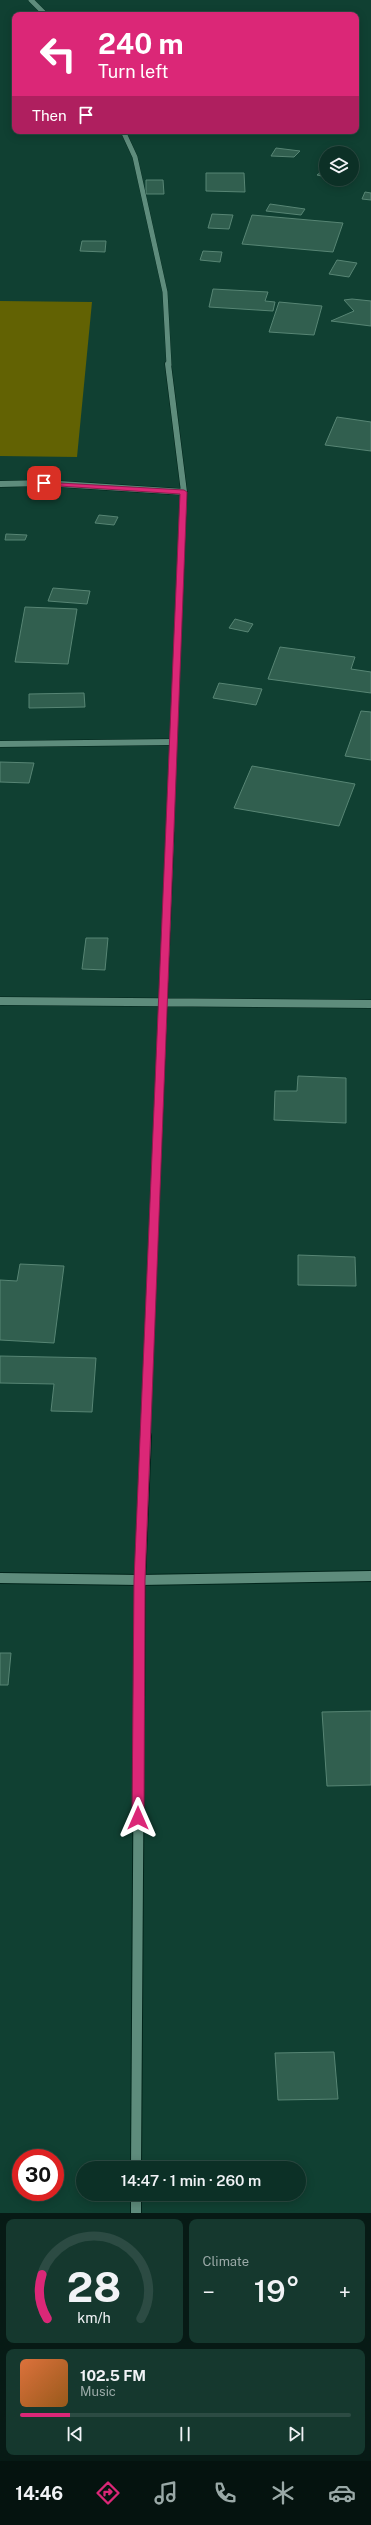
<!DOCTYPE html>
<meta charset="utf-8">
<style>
:root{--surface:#0c3026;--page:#15382e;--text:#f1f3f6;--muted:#9aa9a7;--line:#2c4b43;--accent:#db2777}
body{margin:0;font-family:"Public Sans",sans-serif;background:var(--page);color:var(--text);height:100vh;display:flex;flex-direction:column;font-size:15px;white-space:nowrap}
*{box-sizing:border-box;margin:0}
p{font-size:13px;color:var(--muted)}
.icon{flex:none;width:22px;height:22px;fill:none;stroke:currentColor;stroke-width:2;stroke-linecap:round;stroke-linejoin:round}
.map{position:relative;height:2213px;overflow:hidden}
.details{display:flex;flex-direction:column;gap:6px;padding:6px;background:#071a15;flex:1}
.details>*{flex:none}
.banner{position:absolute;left:12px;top:12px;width:347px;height:122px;border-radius:8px;box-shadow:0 2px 10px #0003,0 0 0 1px var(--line);background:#db2777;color:#fff;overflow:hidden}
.tools{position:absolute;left:319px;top:146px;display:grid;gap:8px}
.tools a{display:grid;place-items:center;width:40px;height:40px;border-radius:50%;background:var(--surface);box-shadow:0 2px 10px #0003,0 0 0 1px var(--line);font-size:20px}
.speed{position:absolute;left:12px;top:2149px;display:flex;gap:8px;font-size:20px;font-weight:700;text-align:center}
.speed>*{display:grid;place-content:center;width:52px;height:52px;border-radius:50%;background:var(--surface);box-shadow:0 2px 10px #0003,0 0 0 1px var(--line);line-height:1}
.speed .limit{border:6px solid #d22;background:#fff;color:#111}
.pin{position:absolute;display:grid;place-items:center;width:34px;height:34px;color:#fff;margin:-17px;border-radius:8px;box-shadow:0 2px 6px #0006}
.me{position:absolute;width:44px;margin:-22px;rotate:0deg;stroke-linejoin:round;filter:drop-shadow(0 0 3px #0008)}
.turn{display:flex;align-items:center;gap:14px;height:84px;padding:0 20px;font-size:18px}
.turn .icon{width:52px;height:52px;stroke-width:2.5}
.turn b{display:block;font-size:28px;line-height:34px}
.then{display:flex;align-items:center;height:38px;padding:0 20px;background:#0003;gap:8px;font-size:15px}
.big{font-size:30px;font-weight:600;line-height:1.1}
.details .tile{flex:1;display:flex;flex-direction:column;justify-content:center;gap:6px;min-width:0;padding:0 14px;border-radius:8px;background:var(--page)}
.details .dial{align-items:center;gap:0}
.dial svg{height:104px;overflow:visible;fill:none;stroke:var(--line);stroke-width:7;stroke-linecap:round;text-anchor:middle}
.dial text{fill:var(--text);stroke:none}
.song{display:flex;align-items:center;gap:12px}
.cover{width:48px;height:48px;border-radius:6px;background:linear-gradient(135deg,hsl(20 70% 55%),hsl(30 70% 35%))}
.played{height:4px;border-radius:2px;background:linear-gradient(90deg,var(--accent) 15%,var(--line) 15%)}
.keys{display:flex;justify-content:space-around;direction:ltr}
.heat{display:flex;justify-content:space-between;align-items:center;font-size:22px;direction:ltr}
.details .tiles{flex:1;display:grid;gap:6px;grid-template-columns:1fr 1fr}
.tile:last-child{grid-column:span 2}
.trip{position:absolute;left:76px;top:2161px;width:230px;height:40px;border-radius:20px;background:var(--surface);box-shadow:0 2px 10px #0003,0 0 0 1px var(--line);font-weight:600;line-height:40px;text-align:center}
.dock{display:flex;height:64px;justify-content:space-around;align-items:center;background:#05130f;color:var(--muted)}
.dock .icon{width:28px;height:28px}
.dock .current{color:var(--accent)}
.dock b{font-size:18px;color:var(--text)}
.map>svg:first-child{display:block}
</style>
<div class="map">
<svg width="371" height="2213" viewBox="0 0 371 2213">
<rect width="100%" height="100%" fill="#104032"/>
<path fill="#626203" d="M0 301 92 302 77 457 0 456Z"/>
<path fill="#315f4f" stroke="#578574" d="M276 148 300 151 294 157 271 156Z
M326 168V177L317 175Z
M206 173H244L245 192 206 191Z
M146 180H163L164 194H146Z
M365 192 371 193V200L362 199Z
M270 204 305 209 301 215 266 211Z
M212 214 233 215 229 229 208 228Z
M252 215 343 223 333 252 242 244Z
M82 241H106L105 252 80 251Z
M203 251 222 252 220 262 200 260Z
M337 260 357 263 349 277 329 274Z
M213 289 268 292 265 301 275 302 273 311 209 307Z
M352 299 371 301V326L331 321 354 311 344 300Z
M279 302 322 306 314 335 269 332Z
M337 417 371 422V451L325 445Z
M99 515 118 517 114 525 95 523Z
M6 534 27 535 25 540H5Z
M53 588 90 591 87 604 48 601Z
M25 607 77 609 68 664 15 662Z
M235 619 253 624 248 632 229 628Z
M280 647 355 657 351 669 371 672V693L268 679Z
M219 683 262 689 256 705 213 698Z
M84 693 85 707 29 708V694Z
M361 711 371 712V760L345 756Z
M0 762 34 763 29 783 0 782Z
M252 766 355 784 339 826 234 808Z
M86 938H108L105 970 82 969Z
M298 1076 346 1078V1123L274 1120 275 1091H297Z
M298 1255 355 1257 356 1286 298 1285Z
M20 1264 64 1266 54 1343 0 1340V1280L17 1281Z
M0 1356 96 1358 92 1412 51 1411 54 1384 0 1383Z
M0 1653H11L8 1685H0Z
M371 1711V1785L327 1786 322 1712Z
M334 2052 338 2099 278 2100 275 2053Z"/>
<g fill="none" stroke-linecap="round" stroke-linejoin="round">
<g stroke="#01241a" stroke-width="5.5">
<path id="lane-far1" d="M31 0 46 15"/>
</g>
<g stroke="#01241a" stroke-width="7">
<path id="lane" d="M0 744 173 742"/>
</g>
<g stroke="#01241a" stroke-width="5.5">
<path id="street-far3" d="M123 131 135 157 165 292 169 365"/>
</g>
<g stroke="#01241a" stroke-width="7">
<path id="street-far2" d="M168 364 184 492 170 834
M0 484 44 483 184 492"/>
</g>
<g stroke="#01241a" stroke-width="9">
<path id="street-far1" d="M0 1001 371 1004
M146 1437 170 833"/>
</g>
<g stroke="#01241a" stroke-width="12">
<path id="street" d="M0 1578 140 1580 371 1576
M136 2168 140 1580 146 1436
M136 2194V2213"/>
</g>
<use href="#lane-far1" stroke="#5e8c7c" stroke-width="5"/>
<use href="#lane" stroke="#5e8c7c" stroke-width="6"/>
<use href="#street-far3" stroke="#5e8c7c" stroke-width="5"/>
<use href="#street-far2" stroke="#5e8c7c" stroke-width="6"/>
<use href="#street-far1" stroke="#5e8c7c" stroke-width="8"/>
<use href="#street" stroke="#5e8c7c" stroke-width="10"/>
</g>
<path fill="#db2777" stroke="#8e194d" d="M42 482 184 490 187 492 145 1580 144 1818 138 1824 132 1818 134 1580 180 494 44 485Z"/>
</svg>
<div class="tools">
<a><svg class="icon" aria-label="layers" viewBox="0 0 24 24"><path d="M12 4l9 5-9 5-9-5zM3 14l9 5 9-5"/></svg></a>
</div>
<div class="speed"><div class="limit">30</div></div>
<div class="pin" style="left:44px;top:483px;background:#d93025"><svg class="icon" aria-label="arrive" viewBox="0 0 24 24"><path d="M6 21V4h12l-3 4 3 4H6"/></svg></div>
<svg class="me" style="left:138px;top:1818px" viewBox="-20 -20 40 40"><path d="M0-17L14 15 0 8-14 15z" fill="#db2777" stroke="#fff" stroke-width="4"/></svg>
<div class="trip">14:47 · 1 min · 260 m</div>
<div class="banner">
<div class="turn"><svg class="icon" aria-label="left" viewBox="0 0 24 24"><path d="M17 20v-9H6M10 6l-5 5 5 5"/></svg><div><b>240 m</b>Turn left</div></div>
<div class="then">Then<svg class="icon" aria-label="arrive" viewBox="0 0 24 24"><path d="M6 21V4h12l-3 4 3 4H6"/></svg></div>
</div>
</div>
<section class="details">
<div class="tiles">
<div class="tile dial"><svg viewBox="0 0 100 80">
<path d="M14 69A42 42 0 1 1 86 69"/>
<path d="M14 69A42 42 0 0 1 10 35" stroke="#db2777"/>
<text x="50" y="56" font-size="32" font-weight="700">28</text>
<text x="50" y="72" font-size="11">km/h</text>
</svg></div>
<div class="tile"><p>Climate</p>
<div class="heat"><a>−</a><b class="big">19°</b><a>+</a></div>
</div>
<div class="tile">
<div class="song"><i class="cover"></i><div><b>102.5 FM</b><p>Music</p></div></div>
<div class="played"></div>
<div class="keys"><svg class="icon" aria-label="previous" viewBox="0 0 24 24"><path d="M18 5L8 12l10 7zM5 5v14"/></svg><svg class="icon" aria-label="pause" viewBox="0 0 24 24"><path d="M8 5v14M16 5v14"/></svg><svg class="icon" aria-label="next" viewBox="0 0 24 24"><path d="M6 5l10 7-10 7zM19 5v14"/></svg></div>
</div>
</div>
</section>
<nav class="dock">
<b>14:46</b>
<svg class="icon current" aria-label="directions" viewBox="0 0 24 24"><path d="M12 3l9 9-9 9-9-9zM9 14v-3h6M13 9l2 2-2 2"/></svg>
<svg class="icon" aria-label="music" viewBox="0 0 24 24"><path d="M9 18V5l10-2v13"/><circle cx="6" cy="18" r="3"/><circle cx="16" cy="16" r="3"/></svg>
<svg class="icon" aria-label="phone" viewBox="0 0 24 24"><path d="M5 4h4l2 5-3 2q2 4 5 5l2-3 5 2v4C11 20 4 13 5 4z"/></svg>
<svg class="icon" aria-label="climate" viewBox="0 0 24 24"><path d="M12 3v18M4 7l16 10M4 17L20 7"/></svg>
<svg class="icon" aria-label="car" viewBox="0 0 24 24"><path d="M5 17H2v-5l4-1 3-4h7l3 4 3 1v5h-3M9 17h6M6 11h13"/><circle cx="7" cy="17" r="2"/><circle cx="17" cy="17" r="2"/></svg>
</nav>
